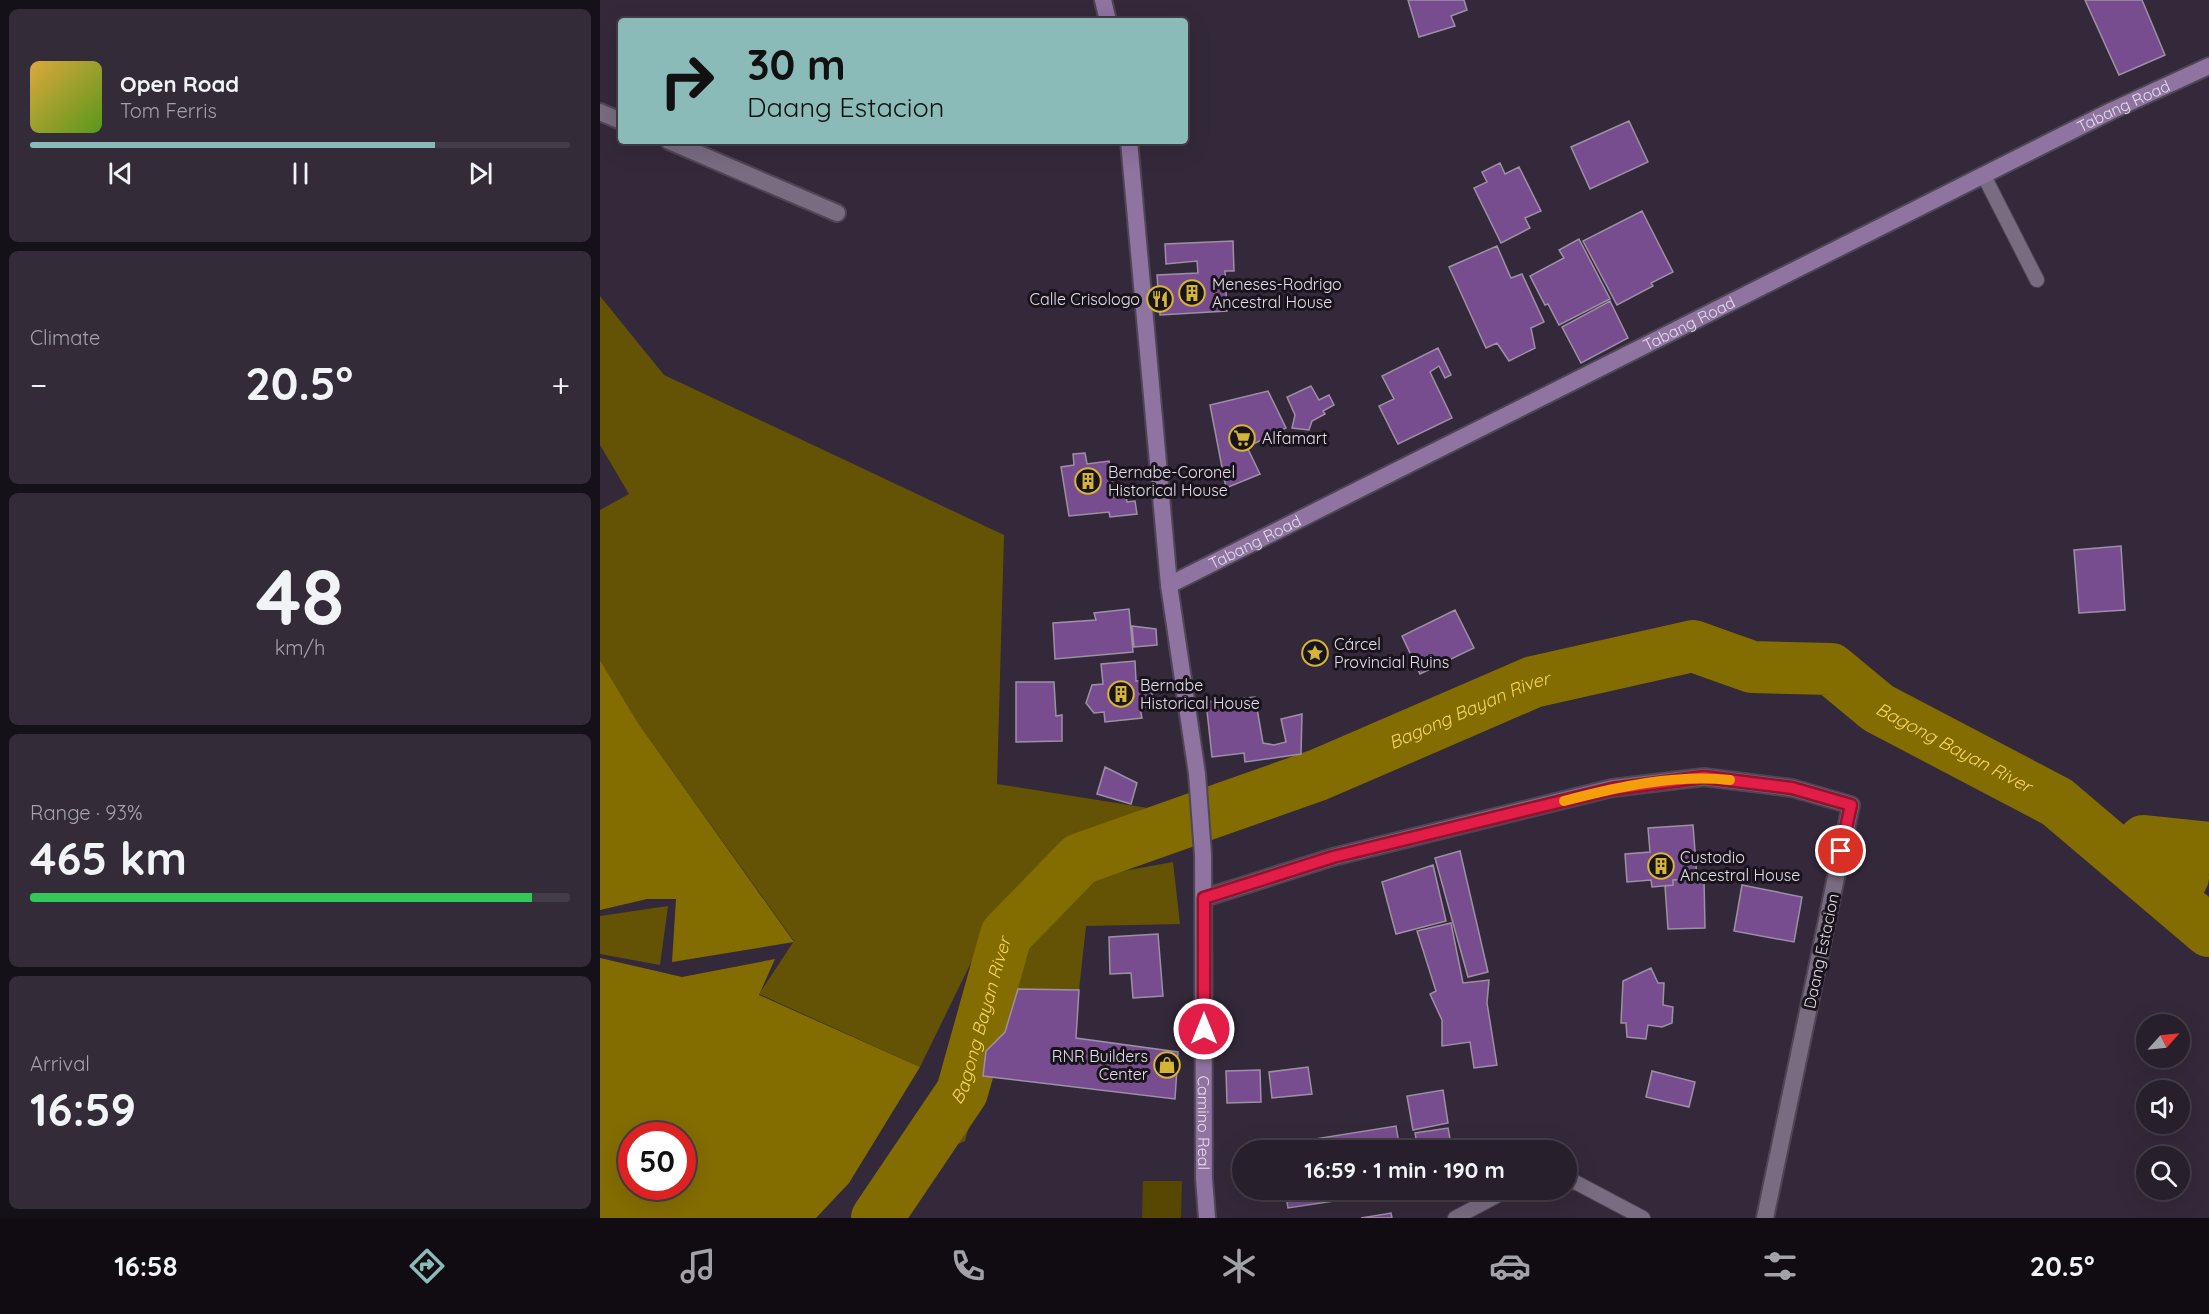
<!DOCTYPE html>
<meta charset="utf-8">
<style>
:root{--surface:#271f2c;--page:#332c38;--text:#f1f3f6;--muted:#a4a2a9;--line:#433d48;--accent:#8bbbb9}
body{margin:0;font-family:Quicksand,sans-serif;background:var(--page);color:var(--text);height:100vh;display:flex;flex-direction:column;font-size:22px;white-space:nowrap}
*{box-sizing:border-box;margin:0}
p{font-size:20px;color:var(--muted)}
.icon{flex:none;width:33px;height:33px;fill:none;stroke:currentColor;stroke-width:2;stroke-linecap:round;stroke-linejoin:round}
.map{position:relative;flex:1;overflow:hidden}
.panel{display:flex;flex-direction:column;gap:9px;padding:9px;background:#151118;width:600px}
.panel>*{flex:none}
.top-card{position:absolute;left:18px;top:18px;width:570px;height:126px;border-radius:6px;box-shadow:0 6px 24px #0002,0 0 0 2px var(--line);background:#8bbbb9;color:#111;overflow:hidden}
.needle{width:39px;rotate:63deg}
.buttons{position:absolute;left:1536px;top:1014px;display:grid;gap:12px}
.buttons a{display:grid;place-items:center;width:54px;height:54px;border-radius:50%;background:var(--surface);box-shadow:0 6px 24px #0002,0 0 0 2px var(--line);font-size:30px}
.speed{position:absolute;left:18px;top:1122px;display:flex;gap:12px;font-size:30px;font-weight:700;text-align:center}
.speed>*{display:grid;place-content:center;width:78px;height:78px;border-radius:50%;background:var(--surface);box-shadow:0 6px 24px #0002,0 0 0 2px var(--line);line-height:1}
.speed .limit{border:9px solid #d22;background:#fff;color:#111}
.pin{position:absolute;display:grid;place-items:center;width:51px;height:51px;color:#fff;margin:-26px;border:3px solid #fff;border-radius:50%;box-shadow:0 2px 6px #0007}
.me{position:absolute;width:66px;margin:-33px;rotate:0deg;stroke-linejoin:round;filter:drop-shadow(0 0 4px #0008)}
.turn{display:flex;align-items:center;gap:21px;height:126px;padding:0 30px;font-size:27px}
.turn .icon{width:78px;height:78px;stroke-width:2.5}
.turn b{display:block;font-size:42px;line-height:51px}
.big{font-size:45px;font-weight:700;line-height:1.1}
.panel .tile{flex:1;display:flex;flex-direction:column;justify-content:center;gap:9px;min-width:0;padding:0 21px;border-radius:9px;background:var(--page)}
.panel .dial{align-items:center;gap:0}
.dial b{font-size:78px;line-height:1}
.song{display:flex;align-items:center;gap:18px}
.cover{width:72px;height:72px;border-radius:9px;background:linear-gradient(135deg,hsl(40 70% 55%),hsl(90 70% 35%))}
.played{height:6px;border-radius:3px;background:linear-gradient(90deg,var(--accent) 75%,var(--line) 75%)}
.keys{display:flex;justify-content:space-around;direction:ltr}
.heat{display:flex;justify-content:space-between;align-items:center;font-size:33px;direction:ltr}
.charge{height:9px;border-radius:4px;background:linear-gradient(90deg,#34c759 93%,var(--line) 0)}
.trip{position:absolute;left:632px;top:1140px;width:345px;height:60px;border-radius:30px;background:var(--surface);box-shadow:0 6px 24px #0002,0 0 0 2px var(--line);font-weight:700;line-height:60px;text-align:center}
.menu{display:flex;height:96px;justify-content:space-around;align-items:center;background:#100c12;color:var(--muted)}
.menu .icon{width:42px;height:42px}
.menu .selected{color:var(--accent)}
.menu b{font-size:27px;color:var(--text)}
main{display:flex;flex:1;min-height:0}
.map>svg:first-child{display:block}
</style>
<main>
<section class="panel">
<div class="tile">
<div class="song"><i class="cover"></i><div><b>Open Road</b><p>Tom Ferris</p></div></div>
<div class="played"></div>
<div class="keys"><svg class="icon" aria-label="previous" viewBox="0 0 24 24"><path d="M18 5L8 12l10 7zM5 5v14"/></svg><svg class="icon" aria-label="pause" viewBox="0 0 24 24"><path d="M8 5v14M16 5v14"/></svg><svg class="icon" aria-label="next" viewBox="0 0 24 24"><path d="M6 5l10 7-10 7zM19 5v14"/></svg></div>
</div>
<div class="tile"><p>Climate</p>
<div class="heat"><a>−</a><b class="big">20.5°</b><a>+</a></div>
</div>
<div class="tile dial"><b>48</b><p>km/h</p></div>
<div class="tile"><p>Range · 93%</p><b class="big">465 km</b><div class="charge"></div></div>
<div class="tile"><p>Arrival</p><b class="big">16:59</b></div>
</section>
<div class="map">
<svg width="1609" height="1218" viewBox="0 0 1609 1218">
<rect width="100%" height="100%" fill="#34293a"/>
<path fill="#564702" d="M543 1181H582L581 1218H542Z"/>
<path fill="#645305" d="M0 296 64 375 404 535 397 784 554 809 463 862 386 932 320 1067 159 994 194 941 38 723 0 660V510L29 494 0 445Z
M573 862 580 924 486 926 479 990 418 989 405 1032 386 1051 383 1076 365 1141 336 1154 361 1107 415 938 479 879Z
M68 906 60 965 0 954V916Z"/>
<path fill="#846d00" fill-rule="evenodd" d="M0 660 38 723 194 942 72 962 76 899H47L0 910Z
M0 958 82 977 175 959 159 995 320 1067 249 1183 216 1218H0ZM32 1136H82V1186H32Z"/>
<g fill="none" stroke-linecap="round" stroke-linejoin="round">
<g stroke="#846d00" stroke-width="52">
<path d="M1583 877 1544 841 1609 848"/>
<path id="s1" d="M277 1218 362 1092 406 935 480 859 718 775 933 682 1093 646 1152 667 1231 669 1278 708 1457 802 1609 931"/>
</g>
</g>
<path fill="#784d8f" stroke="#9d90a4" stroke-width="1.5" d="M808 0H864L867 10 851 16 855 26 819 37Z
M1485 0H1542L1565 55 1519 75Z
M1029 121 1048 162 990 189 971 147Z
M900 163 905 174 919 167 941 211 925 218 930 228 901 243 874 188 887 182 882 172Z
M1042 211 1073 272 1051 283 1053 286 1017 305 983 241Z
M979 239 1010 299 959 325 948 304 945 305 930 276 964 258 959 250Z
M633 241 634 271H625L627 311 560 315 557 275 598 273 597 261 566 264 565 244Z
M897 246 911 278 922 274 944 322 931 328 935 348 909 361 897 343 886 348 849 267Z
M1010 301 1028 338 981 363 962 327Z
M838 348 851 375 845 378 839 366 830 372 852 418 798 444 779 406 794 399 782 376Z
M711 386 719 400 729 395 734 405 723 411 725 414 712 421 709 430 692 428 695 415 687 397Z
M668 391 686 428 647 447 660 474 626 488 610 405Z
M485 453 487 464 509 461 514 497 526 496 527 502 535 501 537 514 510 517 509 512 469 516 461 467 474 465 473 454Z
M1521 546 1525 610 1479 613 1474 550Z
M529 609 533 652 455 659 453 623 496 620 494 613Z
M855 610 874 648 820 674 802 636Z
M532 626 556 629 557 645 534 647Z
M535 661 536 681 551 680 553 707 540 708 542 718 505 722 504 712 494 713 486 703 492 685 503 684 501 664Z
M416 682H454L456 716 462 715V741L416 742Z
M655 697 663 743 674 745 686 742 681 719 702 714 701 754 645 762 644 753 612 757 606 702Z
M505 767 537 783 531 804 497 794Z
M1093 825 1097 878 1073 880V885L1052 887 1051 880 1027 882 1025 854 1050 852 1048 828Z
M860 851 888 972 868 977 835 858Z
M833 865 846 921 796 934 782 882Z
M1104 879 1105 928 1068 929 1065 886 1073 885V880Z
M1142 885 1202 897 1194 942 1134 931Z
M851 923 863 983 889 980 887 1003 897 1065 874 1068 870 1042 842 1046V1020L830 994 836 991 817 931Z
M558 934 563 996 533 998 531 973 510 974 509 937Z
M1051 968 1058 983H1064L1063 1005 1073 1007 1072 1023 1062 1027 1048 1025 1046 1039 1027 1037 1026 1023H1021L1023 981Z
M418 989 479 990 476 1038 578 1052 575 1099 383 1076 386 1051 405 1032Z
M708 1067 712 1094 672 1098 669 1072Z
M660 1070 661 1102 627 1103 626 1071Z
M1052 1071 1095 1082 1089 1107 1046 1097Z
M843 1090 848 1123 813 1130 807 1096Z
M796 1126 800 1150H678L677 1145Z
M848 1128 852 1150H818L815 1133Z
M685 1190H807L688 1208Z
M824 1190H858L859 1192 826 1197Z
M791 1213 792 1218H761Z"/>
<g fill="none" stroke-linecap="round" stroke-linejoin="round">
<g stroke="#4f4655" stroke-width="16">
<path id="service" d="M1384 176 1437 280
M966 1183 975 1182 1043 1218
M855 1218 906 1191 920 1190"/>
</g>
<g stroke="#4f4655" stroke-width="20">
<path id="minor" d="M0 112 21 121
M69 141 237 213
M604 898 733 857 1012 788 1104 777 1192 788 1251 805 1165 1218"/>
</g>
<g stroke="#4f4655" stroke-width="20">
<g id="secondary">
<path d="M503 0 508 21"/>
<path id="s2" d="M529 141 569 585 597 774 603 854 604 1178 607 1218"/>
<path id="s3" d="M569 585 1511 111 1609 66"/>
</g>
</g>
<use href="#service" stroke="#786c80" stroke-width="14"/>
<use href="#minor" stroke="#786c80" stroke-width="16"/>
<use href="#secondary" stroke="#8f73a0" stroke-width="16"/>
</g>
<g fill="none" stroke-linecap="round" stroke-linejoin="round">
<g stroke="#92132f" stroke-width="15">
<path id="route" d="M604 1029V898L733 857 1012 789 1104 777 1192 788 1251 805 1241 851"/>
</g>
<use href="#route" stroke="#e11d48" stroke-width="10"/>
<path stroke="#f59e0b" stroke-width="10" d="M964 801C1017 787 1075 774 1130 780"/>
</g>
<defs>
<g id="building-ring" transform="scale(1.35)"><circle r="9.5" fill="#19141c" stroke="#d5b534" stroke-width="1.5"/><path d="M-4-6H4V6H1V3H-1V6H-4ZM-2.5-4.3h1.7v1.8h-1.7ZM.8-4.3h1.7v1.8H.8ZM-2.5-1h1.7V.8h-1.7ZM.8-1h1.7V.8H.8Z" fill="#d5b534"/></g>
<g id="restaurant-ring" transform="scale(1.35)"><circle r="9.5" fill="#19141c" stroke="#d5b534" stroke-width="1.5"/><path d="M-5-6h1v4h1v-4h1v4h1v-4h1v5L-1.5 .5V6h-2V.5L-5-1ZM5-6V6H3V1.5H1.5Q1.5-4 5-6Z" fill="#d5b534"/></g>
<g id="supermarket-ring" transform="scale(1.35)"><circle r="9.5" fill="#19141c" stroke="#d5b534" stroke-width="1.5"/><path d="M-6-5.5h2.5l.6 2H6L4.5 2H-2.5L-4.4-4H-6ZM-1.5 3.2a1.3 1.3 0 1 0 .1 0ZM3 3.2a1.3 1.3 0 1 0 .1 0Z" fill="#d5b534"/></g>
<g id="sight-ring" transform="scale(1.35)"><circle r="9.5" fill="#19141c" stroke="#d5b534" stroke-width="1.5"/><path d="M0-6L1.8-2.2L6-1.7L2.9 1.2L3.7 5.4L0 3.3L-3.7 5.4L-2.9 1.2L-6-1.7L-1.8-2.2Z" fill="#d5b534"/></g>
<g id="shop-ring" transform="scale(1.35)"><circle r="9.5" fill="#19141c" stroke="#d5b534" stroke-width="1.5"/><path d="M-5-2.5h2.3a2.7 3.5 0 0 1 5.4 0H5L5.5 6h-11ZM-1.5-2.5h3a1.5 2.3 0 0 0-3 0Z" fill="#d5b534"/></g>
</defs>
<g fill-rule="evenodd">
<use href="#building-ring" x="592" y="293"/>
<use href="#restaurant-ring" x="560" y="299"/>
<use href="#supermarket-ring" x="642" y="438"/>
<use href="#building-ring" x="488" y="481"/>
<use href="#sight-ring" x="715" y="653"/>
<use href="#building-ring" x="521" y="694"/>
<use href="#building-ring" x="1061" y="866"/>
<use href="#shop-ring" x="567" y="1065"/>
</g>
<g text-anchor="middle" stroke-width="6" stroke-linejoin="round" paint-order="stroke">
<g font-size="16" fill="#e4dde9" stroke="#19141c">
<text dy="6" stroke="none"><textPath href="#s3" startOffset="1068">Tabang Road</textPath></text>
<text dy="6" stroke="none"><textPath href="#s3" startOffset="582">Tabang Road</textPath></text>
<text dy="6" stroke="none"><textPath href="#s3" startOffset="96">Tabang Road</textPath></text>
<text transform="translate(1221 951) rotate(-78)" y="6">Daang Estacion</text>
<text dy="6" stroke="none"><textPath href="#s2" startOffset="986">Camino Real</textPath></text>
</g>
<g font-size="16" fill="#e4dde9" stroke="#19141c" text-anchor="start">
<text x="612" y="290">Meneses-Rodrigo<tspan x="612" dy="18">Ancestral House</tspan></text>
<text x="540" y="305" text-anchor="end">Calle Crisologo</text>
<text x="662" y="444">Alfamart</text>
<text x="508" y="478">Bernabe-Coronel<tspan x="508" dy="18">Historical House</tspan></text>
<text x="734" y="650">Cárcel<tspan x="734" dy="18">Provincial Ruins</tspan></text>
<text x="540" y="691">Bernabe<tspan x="540" dy="18">Historical House</tspan></text>
<text x="1080" y="863">Custodio<tspan x="1080" dy="18">Ancestral House</tspan></text>
<text x="548" y="1062" text-anchor="end">RNR Builders<tspan x="548" dy="18">Center</tspan></text>
</g>
<g font-size="18" font-style="italic" fill="#f6d65e" stroke="#19141c">
<text dy="6" stroke="none"><textPath href="#s1" startOffset="838">Bagong Bayan River</textPath></text>
<text dy="6" stroke="none"><textPath href="#s1" startOffset="1360">Bagong Bayan River</textPath></text>
<text dy="6" stroke="none"><textPath href="#s1" startOffset="226">Bagong Bayan River</textPath></text>
</g>
</g>
</svg>
<div class="buttons">
<a><svg class="needle" viewBox="-14 -14 28 28"><path d="M0-13l5 13h-10z" fill="#e53935"/><path d="M0 13l5-13h-10z" fill="#a4a2a9"/></svg></a>
<a><svg class="icon" aria-label="sound" viewBox="0 0 24 24"><path d="M4 9h4l5-4v14l-5-4H4zM17 9q2 3 0 6"/></svg></a>
<a><svg class="icon" aria-label="search" viewBox="0 0 24 24"><circle cx="10" cy="10" r="6"/><path d="M15 15l6 6"/></svg></a>
</div>
<div class="speed"><div class="limit">50</div></div>
<div class="pin" style="left:1241px;top:851px;background:#d93025"><svg class="icon" aria-label="arrive" viewBox="0 0 24 24"><path d="M6 21V4h12l-3 4 3 4H6"/></svg></div>
<svg class="me" style="left:604px;top:1029px" viewBox="-20 -20 40 40"><circle r="17" fill="#e11d48" stroke="#fff" stroke-width="3"/><path d="M0-11L8 9 0 5-8 9z" fill="#fff"/></svg>
<div class="trip">16:59 · 1 min · 190 m</div>
<div class="top-card">
<div class="turn"><svg class="icon" aria-label="right" viewBox="0 0 24 24"><path d="M7 20v-9h11M14 6l5 5-5 5"/></svg><div><b>30 m</b>Daang Estacion</div></div>
</div>
</div>
</main>
<nav class="menu">
<b>16:58</b>
<svg class="icon selected" aria-label="directions" viewBox="0 0 24 24"><path d="M12 3l9 9-9 9-9-9zM9 14v-3h6M13 9l2 2-2 2"/></svg>
<svg class="icon" aria-label="music" viewBox="0 0 24 24"><path d="M9 18V5l10-2v13"/><circle cx="6" cy="18" r="3"/><circle cx="16" cy="16" r="3"/></svg>
<svg class="icon" aria-label="phone" viewBox="0 0 24 24"><path d="M5 4h4l2 5-3 2q2 4 5 5l2-3 5 2v4C11 20 4 13 5 4z"/></svg>
<svg class="icon" aria-label="climate" viewBox="0 0 24 24"><path d="M12 3v18M4 7l16 10M4 17L20 7"/></svg>
<svg class="icon" aria-label="car" viewBox="0 0 24 24"><path d="M5 17H2v-5l4-1 3-4h7l3 4 3 1v5h-3M9 17h6M6 11h13"/><circle cx="7" cy="17" r="2"/><circle cx="17" cy="17" r="2"/></svg>
<svg class="icon" aria-label="filters" viewBox="0 0 24 24"><path d="M4 7h16M4 17h16"/><circle cx="9" cy="7" r="2"/><circle cx="15" cy="17" r="2"/></svg>
<b>20.5°</b>
</nav>
